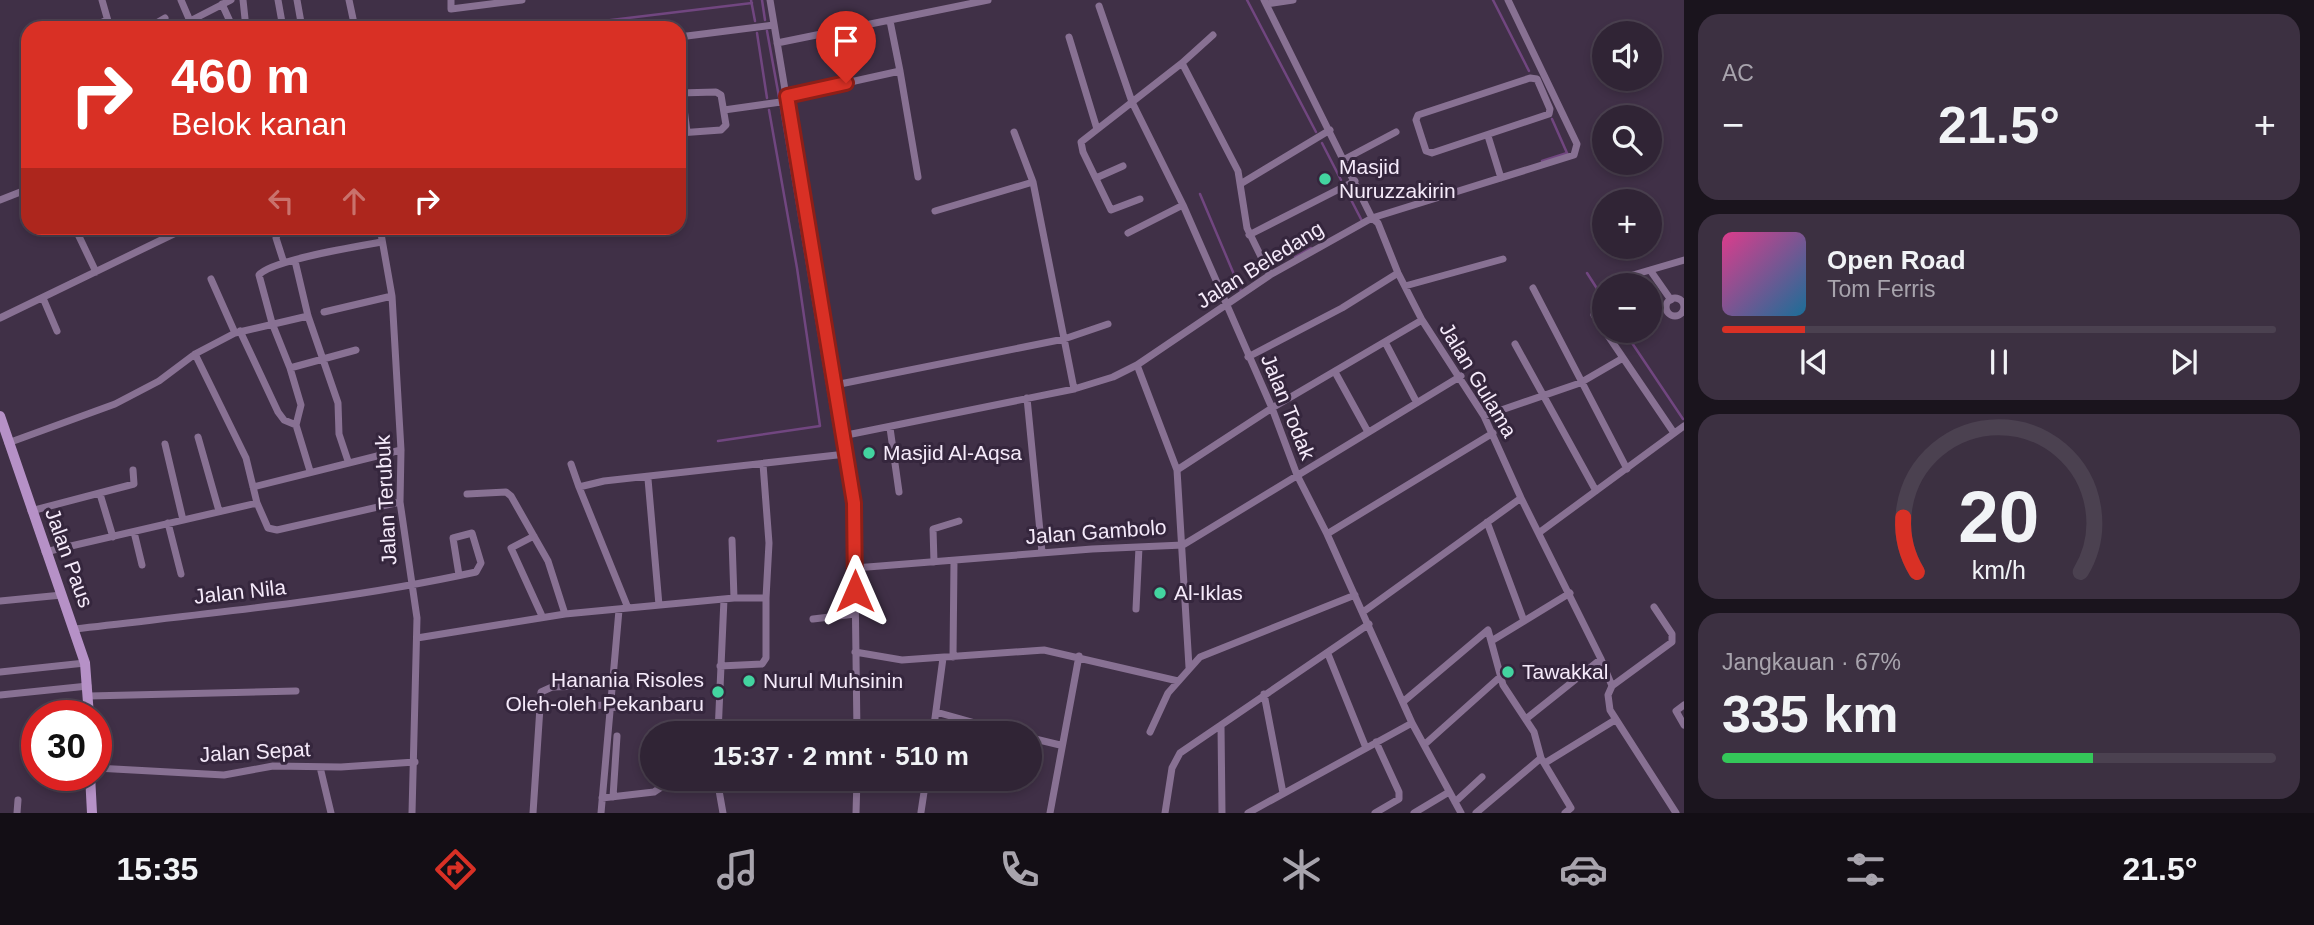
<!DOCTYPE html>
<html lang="id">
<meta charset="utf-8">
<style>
:root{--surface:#302435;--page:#3c3041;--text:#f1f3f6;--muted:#a8a4ad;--line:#4b4150;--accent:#d93025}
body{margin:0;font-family:Arial,sans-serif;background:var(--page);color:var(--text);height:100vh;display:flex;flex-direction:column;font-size:26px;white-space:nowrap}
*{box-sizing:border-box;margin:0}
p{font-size:23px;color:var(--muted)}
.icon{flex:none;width:38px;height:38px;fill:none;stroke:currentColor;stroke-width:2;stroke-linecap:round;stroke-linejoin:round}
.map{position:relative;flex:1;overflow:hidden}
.sheet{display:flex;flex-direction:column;gap:14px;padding:14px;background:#1a141d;width:630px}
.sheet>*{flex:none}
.guide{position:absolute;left:21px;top:21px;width:665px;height:214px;border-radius:21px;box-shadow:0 4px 10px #0003,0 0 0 2px var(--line);background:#d93025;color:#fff;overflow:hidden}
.tools{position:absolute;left:1592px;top:21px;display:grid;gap:14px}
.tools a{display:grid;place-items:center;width:70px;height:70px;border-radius:50%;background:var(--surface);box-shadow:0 4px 10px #0003,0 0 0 2px var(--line);font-size:35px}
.speed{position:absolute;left:21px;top:700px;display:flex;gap:14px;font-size:35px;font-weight:700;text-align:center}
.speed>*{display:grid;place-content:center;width:91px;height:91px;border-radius:50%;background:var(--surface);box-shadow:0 4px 10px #0003,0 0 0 2px var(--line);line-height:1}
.speed .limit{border:10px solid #d22;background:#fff;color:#111}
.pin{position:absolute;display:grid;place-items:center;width:60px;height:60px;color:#fff;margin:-72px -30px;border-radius:50% 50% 50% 0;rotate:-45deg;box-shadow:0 0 7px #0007}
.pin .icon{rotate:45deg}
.me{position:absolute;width:77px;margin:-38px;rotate:0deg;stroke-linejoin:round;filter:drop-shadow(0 0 5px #0008)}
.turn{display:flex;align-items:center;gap:24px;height:147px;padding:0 35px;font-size:32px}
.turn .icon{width:91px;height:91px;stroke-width:2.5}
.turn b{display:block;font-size:49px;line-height:60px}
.lanes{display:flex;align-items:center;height:66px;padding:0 35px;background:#0003;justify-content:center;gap:35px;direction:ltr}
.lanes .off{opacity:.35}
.big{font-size:52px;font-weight:700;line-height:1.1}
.sheet .tile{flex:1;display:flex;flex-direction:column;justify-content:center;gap:10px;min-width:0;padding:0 24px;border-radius:21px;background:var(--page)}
.sheet .dial{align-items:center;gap:0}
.dial svg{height:182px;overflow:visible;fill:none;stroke:var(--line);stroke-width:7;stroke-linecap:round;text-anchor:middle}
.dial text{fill:var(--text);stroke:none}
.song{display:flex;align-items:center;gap:21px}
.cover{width:84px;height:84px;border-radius:10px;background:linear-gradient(135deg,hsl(330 70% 55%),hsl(200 70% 35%))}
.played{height:7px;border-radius:4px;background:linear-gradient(90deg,var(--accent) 15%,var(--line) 15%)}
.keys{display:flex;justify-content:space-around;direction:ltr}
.heat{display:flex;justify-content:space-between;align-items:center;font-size:38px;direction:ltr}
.charge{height:10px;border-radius:5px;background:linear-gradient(90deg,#34c759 67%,var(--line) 0)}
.trip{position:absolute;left:640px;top:721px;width:402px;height:70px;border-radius:35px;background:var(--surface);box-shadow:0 4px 10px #0003,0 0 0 2px var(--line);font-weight:700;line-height:70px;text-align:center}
.menu{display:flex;height:112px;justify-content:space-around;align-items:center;background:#130e15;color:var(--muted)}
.menu .icon{width:49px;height:49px}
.menu .on{color:var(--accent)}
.menu b{font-size:32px;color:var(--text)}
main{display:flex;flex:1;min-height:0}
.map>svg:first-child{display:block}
</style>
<main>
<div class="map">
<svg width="1684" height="813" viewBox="0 0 1684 813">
<rect width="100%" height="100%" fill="#403047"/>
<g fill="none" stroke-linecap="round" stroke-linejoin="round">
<path stroke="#714680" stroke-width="2.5" d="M751 0 755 21
M762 0 765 20
M1247 0 1316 132
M1493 0 1529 71
M545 28 752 3
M767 31 779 97
M757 33 767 98
M781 108 836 438
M1322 143 1341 180
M1542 161 1567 153 1552 119
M1346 190 1362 221
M1200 194 1241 291
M1295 257 1311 248
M1587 273 1605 301
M1624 331 1683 419
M718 441 820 426 797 268 769 110"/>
<path stroke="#887193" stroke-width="7" d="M102 0 110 28
M181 0 193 28
M243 0 246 28
M278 0 283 28
M297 0 302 28
M349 0 355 28
M451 0V9L522 0
M770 0 854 503 857 733
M1264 0 1372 218 1378 223 1398 273 1422 320 1484 416 1521 498 1601 659 1612 686 1608 695 1610 710 1676 813
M222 4 233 28
M1266 4 1293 0
M1099 6 1132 102 1183 205 1272 408 1297 475 1327 534 1412 723 1461 813
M190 21 231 0
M91 28 107 20
M148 28 165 18
M1213 35 1182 63 1238 171 1247 228 1270 275
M679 37 774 25
M1069 37 1097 129
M777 43 988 0
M900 71 918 177
M1530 78 1537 79 1550 109 1549 114 1432 153 1426 151 1416 120 1418 115Z
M679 93 716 92 721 95 726 125 721 130 679 133
M682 93 687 132
M787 96 900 71 890 21
M724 110 788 101
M1014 132 1033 182 1074 389
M1488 136 1501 178
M1345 159 1396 132
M1096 178 1123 166
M1242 183 1330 130
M1140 199 1111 210 1083 152 1081 142 1182 63
M0 200 28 189
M935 211 1033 182
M75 228 96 272
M280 228 276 238 284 263
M380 228 392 296 401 450 400 502 417 618 412 813
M1128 233 1183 205
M1249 235 1355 181
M295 261 308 316 338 403 339 434 348 461
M211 279 235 333
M1609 282 1650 270
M1405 286 1503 259
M1533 288 1627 469
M43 298 57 331
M1666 307a9 9 0 1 1 18 0a9 9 0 1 1-18 0Z
M1671 300 1650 270 1684 260
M324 312 392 296
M1594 315 1674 433
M0 318 186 228
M240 331 278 412 284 420 296 425
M1385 342 1417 403
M1515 344 1596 491
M356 350 290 368 272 323 259 275C271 260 360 246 382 242
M195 354 246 458 257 503 268 528 277 530 400 502
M1248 357 1342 308 1398 273
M1137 365 1177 470 1189 667
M290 368 301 405 296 425 310 471
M1335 372 1368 432
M835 385 1064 339 1108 324
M1027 398 1042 552
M1484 416 1580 383 1623 358
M890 428 899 492
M842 436 1074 389 1113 377 1137 365 1270 275 1372 218 1574 155 1577 144 1508 0
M198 437 219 511
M8 443 115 404 159 381 195 354 235 333 308 316
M165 444 183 520
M571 464 579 487 604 481 846 454
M763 464 769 543 766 598
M1177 470 1272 408 1422 320
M648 479 659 605
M253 487 401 450
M579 487 628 608
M100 494 113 537
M467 494 506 492 511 496 548 561 565 614
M31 511 134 484 133 470
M1487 522 1524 621
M168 523 181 574
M134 532 142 565
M1540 532 1684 426
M1327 534 1493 433
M534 536 511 548 542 616
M732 540 734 598
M45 552 257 503
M934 562 933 529 959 521
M855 568 1092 549 1183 545 1461 376
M0 601 62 595
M1136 609 1139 547
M1363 612 1521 498
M813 619 855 614
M75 629C209 613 343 601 476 572L481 563 472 533 453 538 459 575
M417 638 565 614 734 598H766V658L762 664 720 666
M1493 640 1570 593
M855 652 902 660 1044 650 1178 681
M1328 654 1366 748
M953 657 954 561
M0 672 85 663
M1612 686 1672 642V634L1654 607
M1264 694 1283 793
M0 695 88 686
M89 696 296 691
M1404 701 1488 630 1503 685 1534 732 1541 758 1571 808 1565 813
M1684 705 1676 711 1684 725
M577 708 611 704
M610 708 660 701
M936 712 1011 733
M1526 719 1601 659
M1221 725 1222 813
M1150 732 1168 693 1200 657 1355 595
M664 733 665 727
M718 733 724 599
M933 733 943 658
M1031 738 1060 745
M1424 745 1501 676
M1545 763 1615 720
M320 767 331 813
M96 768 224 775 273 766 341 767 415 762
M717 779 723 813
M613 797 617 736
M602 798 654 792 660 788 661 779
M1455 802 1482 777
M921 812 926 779
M17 813 18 800
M533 813 541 692 552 687 613 685
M601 813 619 610
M856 813 857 779
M1050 813 1079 656
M1165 813 1172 768 1180 753 1369 624
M1248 813 1412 723
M1375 813 1399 799V792L1376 742
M1414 813 1449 792
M1476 813 1541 758"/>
<path stroke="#b691c7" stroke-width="10" d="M0 416 85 663 89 716
M90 775 92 813"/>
</g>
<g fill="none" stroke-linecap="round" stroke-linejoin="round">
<g stroke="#8d1f18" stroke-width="18">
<path id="route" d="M846 83 787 96 854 503 855 591"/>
</g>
<use href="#route" stroke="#d93025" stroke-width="12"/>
</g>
<g fill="#43d4a0" stroke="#35263d" stroke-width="2.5">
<circle cx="1325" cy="179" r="7"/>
<circle cx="869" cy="453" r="7"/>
<circle cx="1160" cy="593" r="7"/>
<circle cx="1508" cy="672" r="7"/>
<circle cx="749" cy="681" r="7"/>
<circle cx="718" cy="692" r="7"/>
</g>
<g text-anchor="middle" stroke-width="6" stroke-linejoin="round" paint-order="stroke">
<g font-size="21" fill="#f5eafa" stroke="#35263d" text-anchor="start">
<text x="1339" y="174">Masjid<tspan x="1339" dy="24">Nuruzzakirin</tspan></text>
<text x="883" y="460">Masjid Al-Aqsa</text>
<text x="1174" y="600">Al-Iklas</text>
<text x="1522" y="679">Tawakkal</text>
<text x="704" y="687" text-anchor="end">Hanania Risoles<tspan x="704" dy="24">Oleh-oleh Pekanbaru</tspan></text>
<text x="763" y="688">Nurul Muhsinin</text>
</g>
<g font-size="21" fill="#f5eafa" stroke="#35263d">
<text transform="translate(1260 265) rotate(-32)" y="7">Jalan Beledang</text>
<text transform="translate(1478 380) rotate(59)" y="7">Jalan Gulama</text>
<text transform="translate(1288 407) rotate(68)" y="7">Jalan Todak</text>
<text transform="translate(386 500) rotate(-93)" y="7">Jalan Terubuk</text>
<text transform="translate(1096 532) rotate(-4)" y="7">Jalan Gambolo</text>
<text transform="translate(69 558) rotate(70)" y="7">Jalan Paus</text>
<text transform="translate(240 592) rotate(-6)" y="7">Jalan Nila</text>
<text transform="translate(255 752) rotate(-3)" y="7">Jalan Sepat</text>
</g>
</g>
</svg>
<div class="tools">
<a><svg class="icon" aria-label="sound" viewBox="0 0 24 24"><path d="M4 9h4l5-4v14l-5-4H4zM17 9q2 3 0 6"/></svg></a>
<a><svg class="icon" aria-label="search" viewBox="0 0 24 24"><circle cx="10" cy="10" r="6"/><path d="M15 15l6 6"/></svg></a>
<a>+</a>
<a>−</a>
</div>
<div class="speed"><div class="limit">30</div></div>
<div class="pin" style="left:846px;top:83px;background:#d93025"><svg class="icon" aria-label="arrive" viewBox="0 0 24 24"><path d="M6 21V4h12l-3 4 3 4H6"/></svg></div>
<svg class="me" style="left:855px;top:591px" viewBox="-20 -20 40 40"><path d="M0-17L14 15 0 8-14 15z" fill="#d93025" stroke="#fff" stroke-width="4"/></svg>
<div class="trip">15:37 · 2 mnt · 510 m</div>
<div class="guide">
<div class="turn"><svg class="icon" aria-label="right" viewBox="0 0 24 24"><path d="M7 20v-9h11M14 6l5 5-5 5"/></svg><div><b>460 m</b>Belok kanan</div></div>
<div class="lanes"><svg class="icon off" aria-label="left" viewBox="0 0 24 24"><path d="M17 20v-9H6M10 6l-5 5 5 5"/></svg><svg class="icon off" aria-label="ahead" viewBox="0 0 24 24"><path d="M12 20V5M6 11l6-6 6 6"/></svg><svg class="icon" aria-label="right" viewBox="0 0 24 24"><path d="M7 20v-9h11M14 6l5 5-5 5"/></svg></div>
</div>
</div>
<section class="sheet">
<div class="tile"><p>AC</p>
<div class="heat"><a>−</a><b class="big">21.5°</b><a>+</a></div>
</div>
<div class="tile">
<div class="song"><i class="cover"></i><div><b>Open Road</b><p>Tom Ferris</p></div></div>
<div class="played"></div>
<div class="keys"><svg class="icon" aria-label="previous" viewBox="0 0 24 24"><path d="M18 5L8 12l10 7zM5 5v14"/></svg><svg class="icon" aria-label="pause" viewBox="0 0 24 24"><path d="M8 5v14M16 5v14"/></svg><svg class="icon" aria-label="next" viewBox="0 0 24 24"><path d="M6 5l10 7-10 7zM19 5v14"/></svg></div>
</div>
<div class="tile dial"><svg viewBox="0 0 100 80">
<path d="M14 69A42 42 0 1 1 86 69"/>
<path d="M14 69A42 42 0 0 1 8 45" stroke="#d93025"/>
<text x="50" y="56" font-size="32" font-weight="700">20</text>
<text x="50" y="72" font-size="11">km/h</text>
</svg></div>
<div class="tile"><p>Jangkauan · 67%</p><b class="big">335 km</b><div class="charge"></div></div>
</section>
</main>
<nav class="menu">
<b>15:35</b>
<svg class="icon on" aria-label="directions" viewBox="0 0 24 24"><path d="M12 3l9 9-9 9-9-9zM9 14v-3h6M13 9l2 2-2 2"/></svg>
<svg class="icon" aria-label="music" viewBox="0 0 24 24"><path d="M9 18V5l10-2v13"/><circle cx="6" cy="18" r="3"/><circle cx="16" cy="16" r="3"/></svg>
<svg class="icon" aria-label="phone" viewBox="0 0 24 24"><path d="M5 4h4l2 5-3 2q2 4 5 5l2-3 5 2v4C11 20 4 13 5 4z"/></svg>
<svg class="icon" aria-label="climate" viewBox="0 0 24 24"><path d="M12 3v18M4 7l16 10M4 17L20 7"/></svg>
<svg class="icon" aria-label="car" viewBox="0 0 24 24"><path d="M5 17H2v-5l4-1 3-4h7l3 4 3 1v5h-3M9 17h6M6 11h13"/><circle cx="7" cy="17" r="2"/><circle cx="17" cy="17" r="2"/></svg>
<svg class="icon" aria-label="filters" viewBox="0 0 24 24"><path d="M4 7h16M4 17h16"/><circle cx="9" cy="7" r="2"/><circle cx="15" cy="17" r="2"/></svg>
<b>21.5°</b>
</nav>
